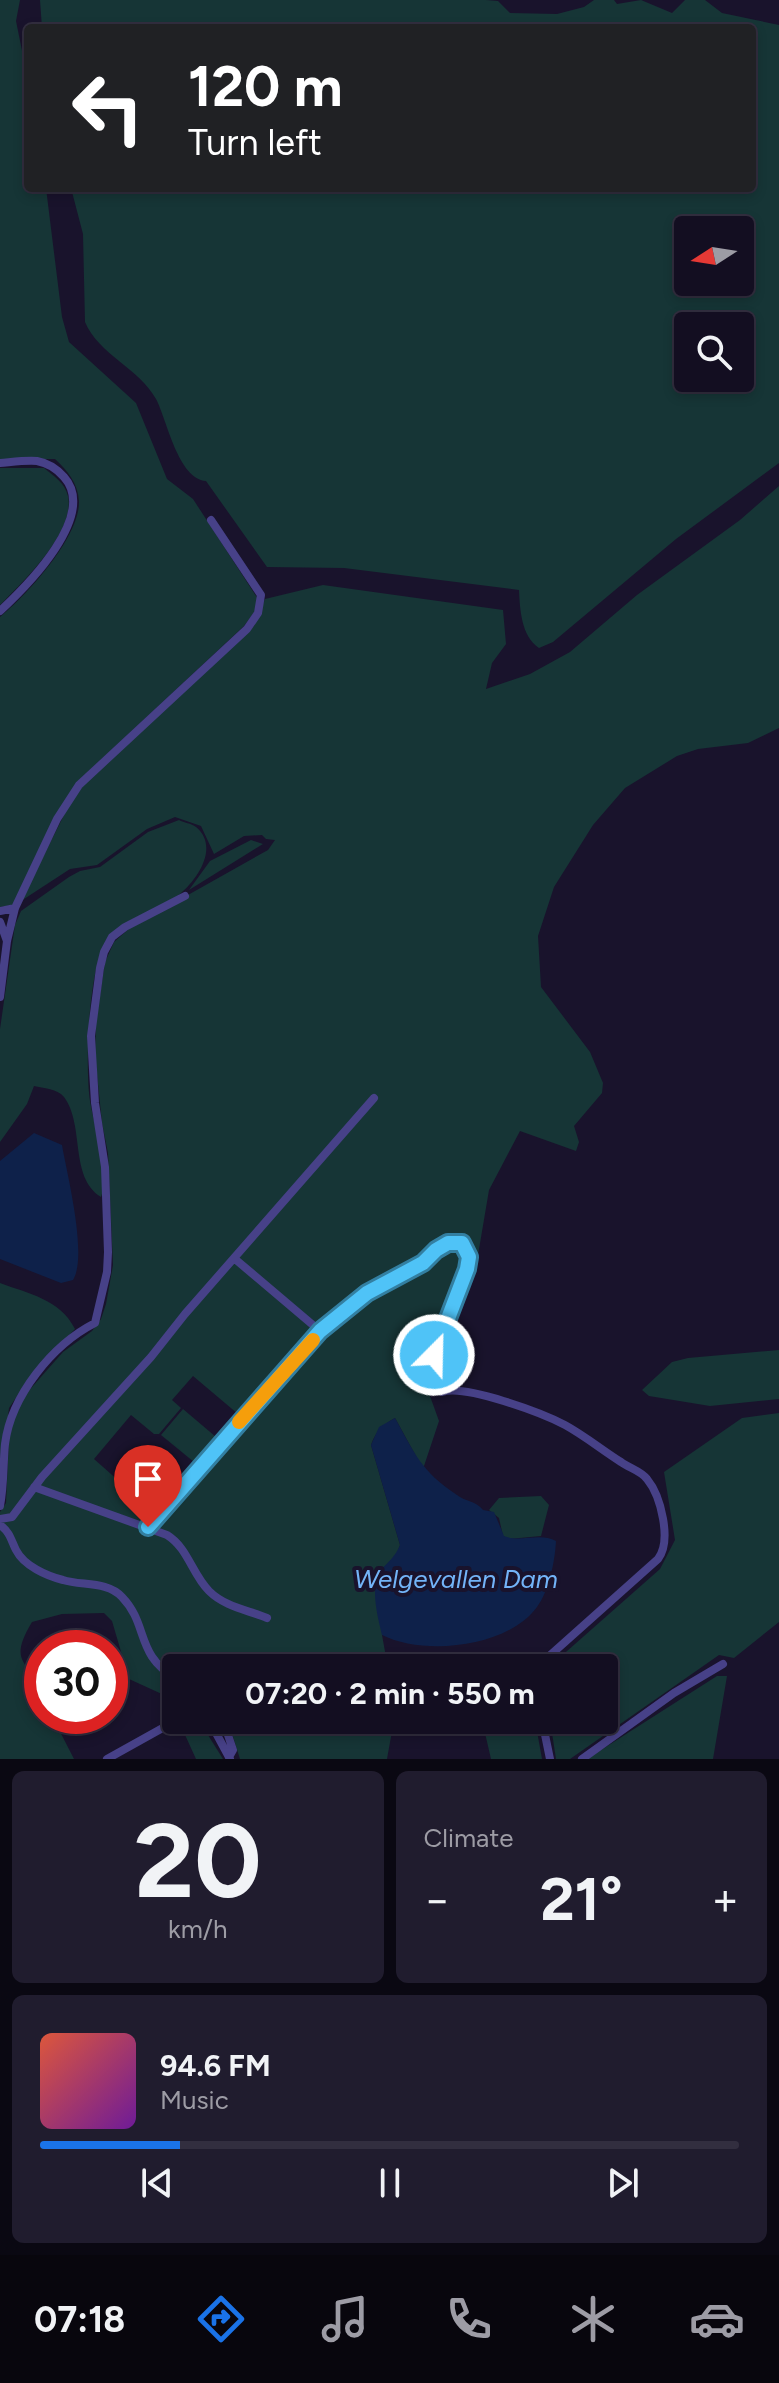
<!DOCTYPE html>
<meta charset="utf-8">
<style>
:root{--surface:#130e21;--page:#201c2e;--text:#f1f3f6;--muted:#9d9ca5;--line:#322e3f;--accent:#1a73e8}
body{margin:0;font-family:Figtree,sans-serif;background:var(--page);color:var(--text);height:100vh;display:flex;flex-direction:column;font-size:30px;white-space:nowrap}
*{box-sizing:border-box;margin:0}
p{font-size:26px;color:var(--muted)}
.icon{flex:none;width:44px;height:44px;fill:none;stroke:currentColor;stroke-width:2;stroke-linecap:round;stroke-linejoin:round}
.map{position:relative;height:1759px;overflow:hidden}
.drawer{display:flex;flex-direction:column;gap:12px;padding:12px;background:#0a0812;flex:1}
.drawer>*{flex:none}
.guide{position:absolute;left:24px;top:24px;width:732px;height:168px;border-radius:8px;box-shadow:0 4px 12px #0003,0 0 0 2px var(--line);background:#202124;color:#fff;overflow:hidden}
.needle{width:52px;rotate:258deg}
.fabs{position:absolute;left:674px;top:216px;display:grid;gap:16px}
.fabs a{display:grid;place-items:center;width:80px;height:80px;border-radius:8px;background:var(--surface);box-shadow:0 4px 12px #0003,0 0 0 2px var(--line);font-size:40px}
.speed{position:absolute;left:24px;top:1630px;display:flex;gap:16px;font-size:40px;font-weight:700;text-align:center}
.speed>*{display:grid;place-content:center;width:104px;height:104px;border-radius:50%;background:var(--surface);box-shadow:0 4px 12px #0003,0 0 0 2px var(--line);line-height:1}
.speed .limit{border:12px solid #d22;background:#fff;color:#111}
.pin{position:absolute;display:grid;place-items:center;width:68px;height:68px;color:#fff;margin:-82px -34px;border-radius:50% 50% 50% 0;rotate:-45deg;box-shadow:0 0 8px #0007}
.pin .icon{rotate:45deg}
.me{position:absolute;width:88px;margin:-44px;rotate:23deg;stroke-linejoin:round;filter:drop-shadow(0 0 6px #0008)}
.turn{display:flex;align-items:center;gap:28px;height:168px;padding:0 32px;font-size:36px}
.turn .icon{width:104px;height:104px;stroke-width:2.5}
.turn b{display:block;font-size:56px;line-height:68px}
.big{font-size:60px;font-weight:700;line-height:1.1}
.drawer .card{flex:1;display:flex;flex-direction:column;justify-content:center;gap:12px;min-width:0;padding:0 28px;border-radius:12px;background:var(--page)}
.drawer .dial{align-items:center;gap:0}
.dial b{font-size:104px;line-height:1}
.song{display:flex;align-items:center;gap:24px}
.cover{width:96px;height:96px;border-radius:12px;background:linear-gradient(135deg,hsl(10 70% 55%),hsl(280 70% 35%))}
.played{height:8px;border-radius:4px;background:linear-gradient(90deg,var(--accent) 20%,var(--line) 20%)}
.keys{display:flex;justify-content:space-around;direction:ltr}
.heat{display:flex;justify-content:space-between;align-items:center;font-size:44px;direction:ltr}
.drawer .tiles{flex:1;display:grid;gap:12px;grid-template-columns:1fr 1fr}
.card:last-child{grid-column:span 2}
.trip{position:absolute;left:162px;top:1654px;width:456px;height:80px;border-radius:8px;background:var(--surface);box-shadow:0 4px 12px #0003,0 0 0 2px var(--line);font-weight:700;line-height:80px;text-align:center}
.dock{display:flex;height:128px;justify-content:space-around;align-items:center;background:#08060d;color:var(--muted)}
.dock .icon{width:56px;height:56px}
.dock .on{color:var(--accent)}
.dock b{font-size:36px;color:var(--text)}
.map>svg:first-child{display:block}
</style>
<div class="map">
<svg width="779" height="1759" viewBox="0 0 779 1759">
<rect width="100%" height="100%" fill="#19132c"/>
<path fill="#163536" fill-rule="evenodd" d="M0 0H20L16 21 28 80V188H46L62 317 69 342 136 403 167 479 193 499 258 599 257 608 244 626 77 782 13 905 0 907V617C27 595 80 537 79 501 78 483 67 470 55 459H0Z
M40 0H486L498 1 510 13 557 14 584 7 594 0H614L617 4 641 0 672 13 685 0H705L722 13 779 25V463L676 539 553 642 539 648C521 636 520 609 519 590L344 568 267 567 206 481C178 479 167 420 156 399 139 368 99 355 85 322L83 234 71 188H752V28H42ZM688 230H740V282H688ZM688 326H740V378H688Z
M0 468H44C54 476 65 483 68 496 76 531 23 582 0 605Z
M779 486V728L748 743 698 749 677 756 625 788 593 825 554 887 538 936 541 987 590 1052 603 1083 602 1093 574 1126 579 1142 576 1151 520 1131 489 1190 476 1267 466 1269 427 1373 430 1396 439 1421 423 1469 395 1418C383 1425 376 1431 371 1445L400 1545 396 1556 381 1570 382 1635 388 1668H176V1696L164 1695 129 1679 112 1621 104 1613 62 1614 32 1622C5 1667 33 1659 42 1697 43 1702 42 1710 42 1716H52L74 1759H0V1512L6 1503 9 1438 11 1424 25 1395 63 1352 92 1331 101 1319 106 1304 113 1265 108 1153 102 1123 95 1055 96 1022 105 962 114 942 131 927 268 850 275 840 266 839 262 835 244 836 214 854 201 826 175 817 147 829 97 865 70 869 21 901 69 805 81 787 254 626 265 599 323 585 503 610 506 644 492 663 486 689 530 674 570 652 637 595 740 520ZM193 1376 238 1414 154 1512 94 1459 131 1415 154 1434H159L181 1408 172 1400Z
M179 820C184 823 191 823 196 827 219 846 199 878 180 894 158 915 121 914 105 944 88 973 85 1067 90 1101 94 1126 110 1176 101 1197 69 1177 85 1125 64 1097 58 1089 43 1088 34 1086L27 1104 0 1142V1029L15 925 21 911 69 877 80 871 100 867 148 832Z
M251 840 263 844 189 890 210 861Z
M0 1283C29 1294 60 1299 75 1329L32 1374 9 1408 0 1481Z
M779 1350V1399L710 1406 649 1396 642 1390 672 1362 688 1358Z
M183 1409 216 1437 194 1462 161 1435Z
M779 1413V1622L734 1658 719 1655 570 1759H556L550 1720H604V1668H552L558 1659 660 1569 675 1540 664 1472 742 1418Z
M541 1496 549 1505 541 1536 509 1539 503 1536 499 1518 489 1510 499 1498Z
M717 1676H727L713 1759H587Z
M222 1720H394L387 1759H240L228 1721Z
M482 1720H535L542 1759H491Z
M181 1726 203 1727 223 1759H196Z"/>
<path fill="#0e214a" d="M34 1133 62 1145C67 1174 88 1256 73 1280L61 1283 0 1259V1161Z
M395 1418C415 1454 421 1471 457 1495 466 1502 475 1500 483 1510L494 1512 504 1536C520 1543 540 1532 556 1541 555 1561 549 1591 537 1607 507 1648 424 1656 382 1635 378 1618 369 1585 381 1570 389 1561 395 1557 400 1545L371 1445 379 1427Z"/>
<path fill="#2b204c" stroke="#437" stroke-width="2" d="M128 1475 160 1503 153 1511 121 1483Z"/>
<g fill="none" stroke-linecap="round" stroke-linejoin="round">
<path stroke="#474188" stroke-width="8" d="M0 463C12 462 26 460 37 461 48 463 57 469 64 477 98 515 28 585 0 611
M0 911 15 908
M0 922 7 941
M0 997 7 941 15 908 57 819 79 785 247 629 258 613 261 595 211 520
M235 1259 320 1331
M34 1487 167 1535C188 1548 192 1574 209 1591 225 1607 248 1610 267 1618
M0 1506C4 1486 3 1465 5 1444 11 1396 52 1345 95 1323L107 1272 108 1252 105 1167 95 1103 91 1036 100 968 104 952 112 937 125 927 185 896
M0 1519 12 1517 42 1477 151 1357 185 1314 374 1098
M0 1525C10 1532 11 1540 16 1550 24 1566 47 1576 63 1580 82 1586 107 1581 122 1597 149 1625 135 1655 176 1678
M148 1527 320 1331 367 1293 423 1263 436 1250 448 1243H462L469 1257 467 1269 434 1355C431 1369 431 1382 442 1392 465 1384 542 1413 565 1425 585 1436 602 1450 621 1462 629 1468 641 1471 647 1479 661 1496 672 1541 658 1559L547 1658 540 1668
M209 1720 230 1759
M223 1720 233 1750 229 1757
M542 1720 550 1759
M107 1759 177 1720
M582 1759 674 1693 723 1664"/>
</g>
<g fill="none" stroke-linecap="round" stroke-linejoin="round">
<g stroke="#337fa1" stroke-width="20">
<path id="route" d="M148 1527 320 1331 367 1293 423 1263 436 1250 448 1243H462L469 1257 467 1269 434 1355"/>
</g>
<use href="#route" stroke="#4fc3f7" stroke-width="14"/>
<path stroke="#f59e0b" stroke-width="14" d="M239 1422 313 1340"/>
</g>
<g text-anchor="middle" stroke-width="8" stroke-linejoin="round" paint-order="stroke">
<g font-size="26" font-style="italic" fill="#73b4f8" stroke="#19132c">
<text x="456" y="1588">Welgevallen Dam</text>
</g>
</g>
</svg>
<div class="fabs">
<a><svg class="needle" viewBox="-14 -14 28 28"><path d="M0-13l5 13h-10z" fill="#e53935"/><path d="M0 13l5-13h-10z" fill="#9d9ca5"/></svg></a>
<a><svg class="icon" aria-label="search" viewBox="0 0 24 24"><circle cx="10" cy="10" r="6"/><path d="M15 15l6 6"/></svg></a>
</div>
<div class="speed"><div class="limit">30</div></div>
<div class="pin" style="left:148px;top:1527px;background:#d93025"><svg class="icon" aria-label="arrive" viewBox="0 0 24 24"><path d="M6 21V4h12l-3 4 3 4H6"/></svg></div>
<svg class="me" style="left:434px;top:1355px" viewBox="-20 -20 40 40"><circle r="17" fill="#4fc3f7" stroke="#fff" stroke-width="3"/><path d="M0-11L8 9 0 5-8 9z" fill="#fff"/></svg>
<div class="trip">07:20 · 2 min · 550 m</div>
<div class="guide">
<div class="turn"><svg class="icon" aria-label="left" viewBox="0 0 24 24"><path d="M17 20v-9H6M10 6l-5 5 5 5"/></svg><div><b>120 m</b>Turn left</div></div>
</div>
</div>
<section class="drawer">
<div class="tiles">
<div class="card dial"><b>20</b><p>km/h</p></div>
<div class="card"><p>Climate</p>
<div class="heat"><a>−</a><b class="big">21°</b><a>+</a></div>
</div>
<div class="card">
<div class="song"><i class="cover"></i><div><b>94.6 FM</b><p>Music</p></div></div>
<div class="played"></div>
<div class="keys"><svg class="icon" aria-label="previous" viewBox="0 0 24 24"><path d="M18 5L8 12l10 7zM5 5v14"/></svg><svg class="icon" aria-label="pause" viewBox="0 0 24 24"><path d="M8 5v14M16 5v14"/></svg><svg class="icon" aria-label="next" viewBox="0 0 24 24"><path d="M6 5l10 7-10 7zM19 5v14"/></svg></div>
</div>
</div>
</section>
<nav class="dock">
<b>07:18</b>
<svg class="icon on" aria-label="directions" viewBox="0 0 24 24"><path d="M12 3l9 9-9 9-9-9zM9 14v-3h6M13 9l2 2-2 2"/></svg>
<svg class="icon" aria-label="music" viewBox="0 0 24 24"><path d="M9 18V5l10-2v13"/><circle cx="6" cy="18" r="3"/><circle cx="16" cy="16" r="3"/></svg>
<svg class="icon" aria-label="phone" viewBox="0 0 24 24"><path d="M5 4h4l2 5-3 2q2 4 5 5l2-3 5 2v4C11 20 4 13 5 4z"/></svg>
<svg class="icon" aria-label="climate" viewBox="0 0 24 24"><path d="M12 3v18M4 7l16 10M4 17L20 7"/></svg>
<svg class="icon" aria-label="car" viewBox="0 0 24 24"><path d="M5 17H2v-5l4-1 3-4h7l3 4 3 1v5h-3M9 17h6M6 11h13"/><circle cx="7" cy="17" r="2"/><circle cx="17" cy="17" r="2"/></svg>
</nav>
